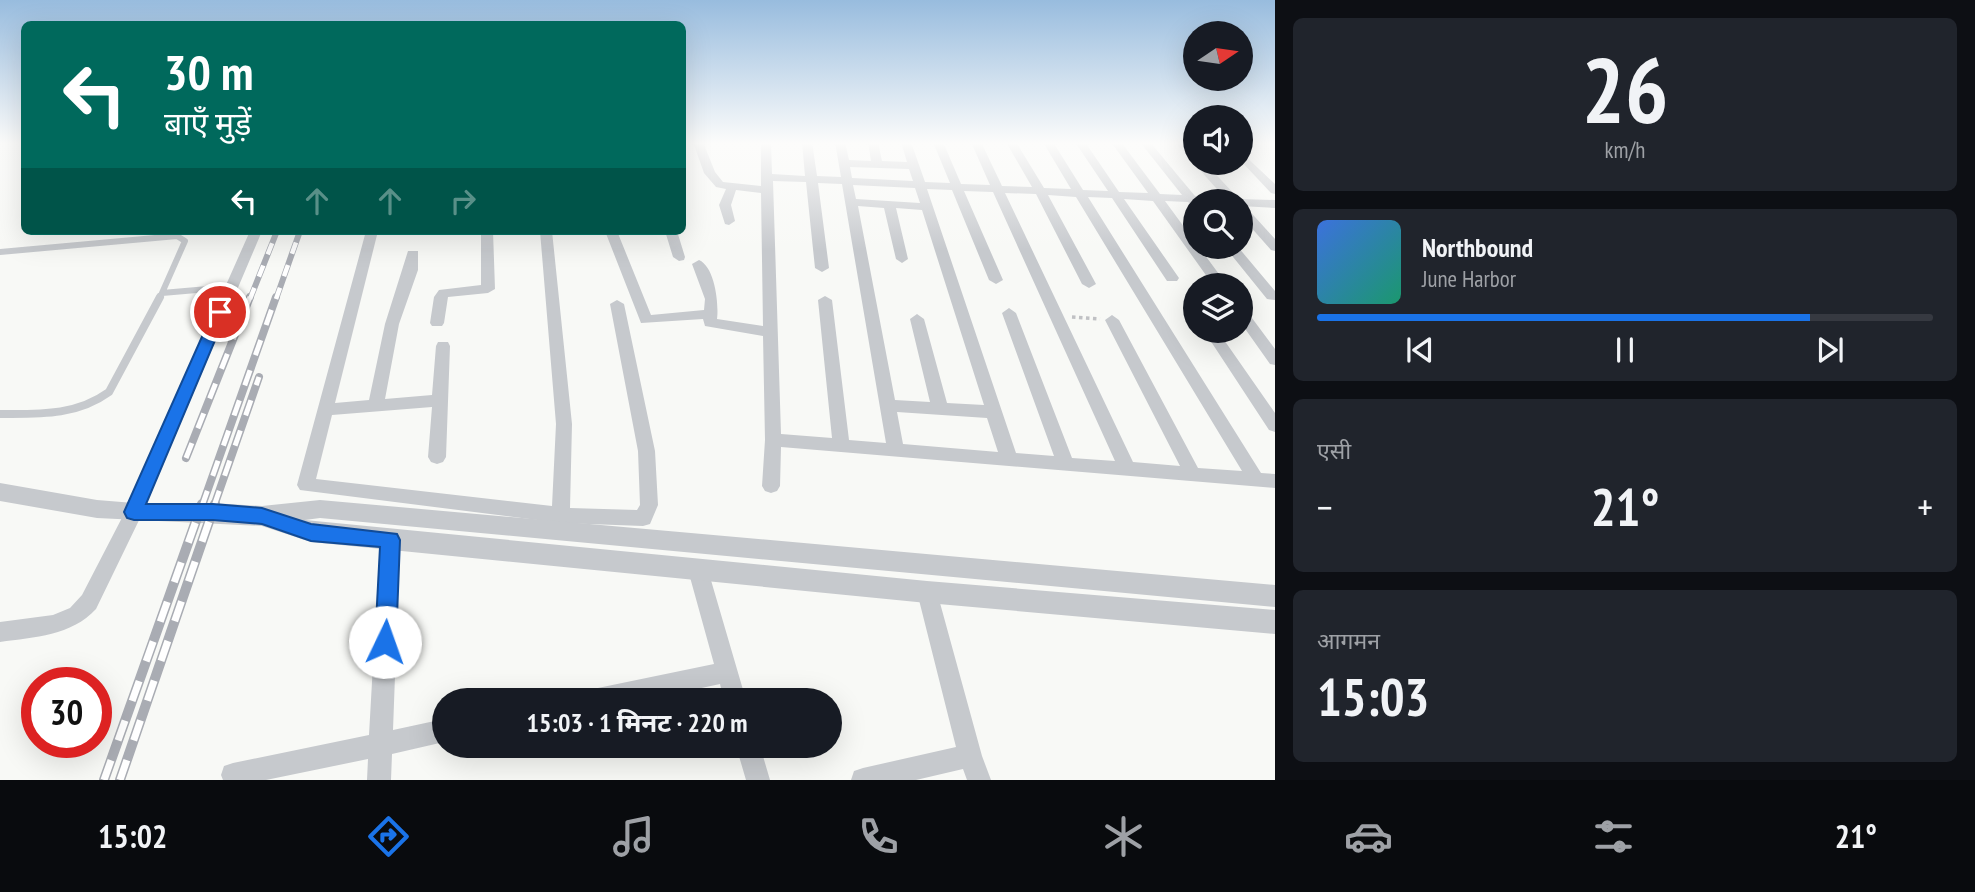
<!DOCTYPE html>
<html lang="hi">
<meta charset="utf-8">
<style>
:root{--surface:#171b24;--page:#20242c;--text:#f1f3f6;--muted:#9ea1a6;--line:#363941;--accent:#1a73e8}
body{margin:0;font-family:"PT Sans Narrow","Noto Sans Devanagari",sans-serif;background:var(--page);color:var(--text);height:100vh;display:flex;flex-direction:column;font-size:26px;white-space:nowrap}
*{box-sizing:border-box;margin:0}
p{font-size:23px;color:var(--muted)}
.icon{flex:none;width:38px;height:38px;fill:none;stroke:currentColor;stroke-width:2;stroke-linecap:round;stroke-linejoin:round}
.map{position:relative;flex:1;overflow:hidden}
.sheet{display:flex;flex-direction:column;gap:18px;padding:18px;background:#0d0f14;width:700px}
.sheet>*{flex:none}
.top-card{position:absolute;left:21px;top:21px;width:665px;height:214px;border-radius:10px;box-shadow:0 7px 28px #0002;background:#00695c;color:#fff;overflow:hidden}
.needle{width:46px;rotate:77deg}
.tools{position:absolute;left:1183px;top:21px;display:grid;gap:14px}
.tools a{display:grid;place-items:center;width:70px;height:70px;border-radius:50%;background:var(--surface);box-shadow:0 7px 28px #0002;font-size:35px}
.speed{position:absolute;left:21px;top:667px;display:flex;gap:14px;font-size:35px;font-weight:700;text-align:center}
.speed>*{display:grid;place-content:center;width:91px;height:91px;border-radius:50%;background:var(--surface);box-shadow:0 7px 28px #0002;line-height:1}
.speed .limit{border:10px solid #d22;background:#fff;color:#111}
.pin{position:absolute;display:grid;place-items:center;width:60px;height:60px;color:#fff;margin:-30px;border:4px solid #fff;border-radius:50%;box-shadow:0 2px 7px #0007}
.me{position:absolute;width:77px;margin:-38px;rotate:3deg;stroke-linejoin:round;filter:drop-shadow(0 0 5px #0008)}
.turn{display:flex;align-items:center;gap:24px;height:147px;padding:0 28px;font-size:32px}
.turn .icon{width:91px;height:91px;stroke-width:2.5}
.turn b{display:block;font-size:49px;line-height:60px}
.lanes{display:flex;align-items:center;height:66px;padding:0 28px;background:#0003;justify-content:center;gap:35px;direction:ltr}
.lanes .off{opacity:.35}
.big{font-size:52px;font-weight:700;line-height:1.1}
.sheet .tile{flex:1;display:flex;flex-direction:column;justify-content:center;gap:10px;min-width:0;padding:0 24px;border-radius:10px;background:var(--page)}
.sheet .dial{align-items:center;gap:0}
.dial b{font-size:91px;line-height:1}
.song{display:flex;align-items:center;gap:21px}
.cover{width:84px;height:84px;border-radius:10px;background:linear-gradient(135deg,hsl(220 70% 55%),hsl(160 70% 35%))}
.played{height:7px;border-radius:4px;background:linear-gradient(90deg,var(--accent) 80%,var(--line) 80%)}
.keys{display:flex;justify-content:space-around;direction:ltr}
.heat{display:flex;justify-content:space-between;align-items:center;font-size:38px;direction:ltr}
.trip{position:absolute;left:432px;top:688px;width:410px;height:70px;border-radius:35px;background:var(--surface);box-shadow:0 7px 28px #0002;font-weight:700;line-height:70px;text-align:center}
.menu{display:flex;height:112px;justify-content:space-around;align-items:center;background:#090b0e;color:var(--muted)}
.menu .icon{width:49px;height:49px}
.menu .current{color:var(--accent)}
.menu b{font-size:32px;color:var(--text)}
main{display:flex;flex:1;min-height:0}
.map>svg:first-child{display:block}
</style>
<main>
<div class="map">
<svg width="1275" height="780" viewBox="0 0 1275 780">
<rect width="100%" height="100%" fill="#f8f9f6"/>
<g fill="none" stroke-linecap="round" stroke-linejoin="round">
<path stroke="#c0c1c4" stroke-width="3.5" stroke-dasharray="3.5 3.5" stroke-linecap="butt" d="M1072 317 1100 319"/>
<path stroke="#c6c9cd" stroke-width="6" d="M0 252 177 236 185 241 162 293 231 287
M159 299 162 293"/>
<path stroke="#c6c9cd" stroke-width="8" d="M0 414C39 414 76 416 109 392L160 297"/>
<path fill="#c6c9cd" fill-rule="evenodd" d="M693 142H703L715 172 723 182 761 186V142H771L772 174 805 176 802 142H812L817 176 841 177 835 142H845L849 160 871 161 868 142H878L882 161 907 162 901 142H911L925 182 950 183 933 142H943L961 184 990 185 971 142H981L1002 186 1032 187 1006 142H1016L1044 188 1071 189 1043 142H1053L1083 190 1108 191 1075 142H1085L1119 192 1148 193 1111 142H1121L1160 194 1182 195 1140 142H1150L1195 196 1224 197 1175 142H1186L1195 153V163H1205L1239 199 1275 200V208L1241 206H1245L1275 239V251L1271 250 1241 216V201H1195L1194 206 1188 202 1165 201 1195 242V247H1199L1227 285H1213L1153 201 1124 199 1179 278 1177 281H1167L1112 198 1088 197 1261 473 1275 474V488L781 447 780 486 777 491 771 493 765 491 762 486 765 440 763 336 705 326 703 319 641 323 605 231H617L651 315 704 310 705 299 692 264 699 260C715 267 719 304 717 319L763 326 761 193 736 190 731 205 735 221 729 225 725 224 719 205 726 189 716 187 704 173ZM850 167 909 169 913 181 852 178ZM773 181 806 182 815 268 822 272 829 268 818 183 842 184 886 443 849 440 832 300 825 296 818 300 832 438 781 434ZM853 185 915 188 920 203 856 199ZM927 189 952 190 989 280 996 284 1003 280 964 191 993 192 1115 461 1072 458 1016 313 1009 308 1002 313 1054 456 1016 453ZM1005 193 1036 194 1082 284 1089 288 1096 284 1048 195 1076 197 1242 471 1198 468 1119 320 1112 315 1105 320 1180 466 1133 462ZM858 206 884 208 896 259 902 263 908 259 896 208 922 210 984 405 947 403 924 319 917 314 910 319 930 402 895 400ZM897 412 987 418 998 452 903 444Z
M1241 152 1275 184V194L1271 193 1241 161Z
M250 231H262L143 512 96 609C71 636 35 637 0 642V622L53 615 70 608 82 595 126 510Z
M366 231H378L335 403 369 400 385 324 408 251H418V270L399 324 385 399 432 395 436 346 438 342H448L450 346 446 457 443 462 437 464 431 462 428 457 432 407 332 415 316 479 552 506 556 424 540 231H552L572 424 570 508 637 510 640 505 638 451 610 304 617 300 624 304 655 451 658 505 650 524 643 526 561 523 300 490 297 485Z
M481 231H493L495 289 488 293 448 297 444 323 442 326H432L430 323 434 297 439 290 481 285Z
M665 231H677L685 257 684 260 679 261 673 257Z
M1225 247H1238L1275 291V300L1267 299Z
M1241 309 1246 310 1275 349V365L1270 364 1241 323Z
M1217 335 1222 337 1275 413V432L1269 430 1210 340Z
M390 532 397 534 400 540 393 730 444 719V742L392 754 391 780H367L368 759 266 780H223L221 775 224 766 233 763 369 735 380 540 383 534Z
M698 561 705 564 708 570 746 700H724L720 684 646 700H582L585 692 593 689 714 664 688 570 691 564Z
M927 583 934 585 937 592 982 756 991 780H967L963 769 916 780H851L854 771 863 768 956 747 917 592 920 585Z
M736 746H760L770 780H746Z"/>
<path fill="#c6c9cd" fill-rule="evenodd" d="M0 483 97 500 134 503H213L262 506 320 500 1275 585V607L320 518 305 520 927 581 1275 610V634L927 603 311 542 262 526 97 518 0 501Z"/>
<g stroke="#a9acb3" stroke-width="6">
<path id="rail-far2" d="M250 299 277 231
M276 299 300 231"/>
</g>
<g stroke="#a9acb3" stroke-width="8">
<path id="rail-far1" d="M186 458 250 297
M202 506 276 297
M214 506 259 377"/>
</g>
<g stroke="#a9acb3" stroke-width="10">
<path id="rail" d="M104 780 202 504
M120 780 215 504"/>
</g>
<use href="#rail-far2" stroke="#fff" stroke-width="4.5" stroke-dasharray="12" stroke-linecap="butt"/>
<use href="#rail-far1" stroke="#fff" stroke-width="5" stroke-dasharray="16" stroke-linecap="butt"/>
<use href="#rail" stroke="#fff" stroke-width="7" stroke-dasharray="21" stroke-linecap="butt"/>
</g>
<linearGradient id="sky" x2="0" y2="1"><stop stop-color="#98bcde"/><stop offset="0.57" stop-color="#fcfcfb"/><stop offset="1" stop-color="#fcfcfb" stop-opacity="0"/></linearGradient>
<rect width="1275" height="251" fill="url(#sky)"/>
<path fill="#1a73e8" stroke="#114b97" stroke-width="2" d="M220 308 227 312 146 504H213L262 508 311 524 397 534 400 540 396 642 393 649 385 652 378 649 375 642 380 547 311 541 262 524 213 520H134L127 518 124 512 213 312Z"/>
</svg>
<div class="tools">
<a><svg class="needle" viewBox="-14 -14 28 28"><path d="M0-13l5 13h-10z" fill="#e53935"/><path d="M0 13l5-13h-10z" fill="#9ea1a6"/></svg></a>
<a><svg class="icon" aria-label="sound" viewBox="0 0 24 24"><path d="M4 9h4l5-4v14l-5-4H4zM17 9q2 3 0 6"/></svg></a>
<a><svg class="icon" aria-label="search" viewBox="0 0 24 24"><circle cx="10" cy="10" r="6"/><path d="M15 15l6 6"/></svg></a>
<a><svg class="icon" aria-label="layers" viewBox="0 0 24 24"><path d="M12 4l9 5-9 5-9-5zM3 14l9 5 9-5"/></svg></a>
</div>
<div class="speed"><div class="limit">30</div></div>
<div class="pin" style="left:220px;top:312px;background:#d93025"><svg class="icon" aria-label="arrive" viewBox="0 0 24 24"><path d="M6 21V4h12l-3 4 3 4H6"/></svg></div>
<svg class="me" style="left:385px;top:642px" viewBox="-20 -20 40 40"><circle r="19" fill="#fff"/><path d="M0-13L10 11 0 6-10 11z" fill="#1a73e8"/></svg>
<div class="trip">15:03 · 1 मिनट · 220 m</div>
<div class="top-card">
<div class="turn"><svg class="icon" aria-label="left" viewBox="0 0 24 24"><path d="M17 20v-9H6M10 6l-5 5 5 5"/></svg><div><b>30 m</b>बाएँ मुड़ें</div></div>
<div class="lanes"><svg class="icon" aria-label="left" viewBox="0 0 24 24"><path d="M17 20v-9H6M10 6l-5 5 5 5"/></svg><svg class="icon off" aria-label="ahead" viewBox="0 0 24 24"><path d="M12 20V5M6 11l6-6 6 6"/></svg><svg class="icon off" aria-label="ahead" viewBox="0 0 24 24"><path d="M12 20V5M6 11l6-6 6 6"/></svg><svg class="icon off" aria-label="right" viewBox="0 0 24 24"><path d="M7 20v-9h11M14 6l5 5-5 5"/></svg></div>
</div>
</div>
<section class="sheet">
<div class="tile dial"><b>26</b><p>km/h</p></div>
<div class="tile">
<div class="song"><i class="cover"></i><div><b>Northbound</b><p>June Harbor</p></div></div>
<div class="played"></div>
<div class="keys"><svg class="icon" aria-label="previous" viewBox="0 0 24 24"><path d="M18 5L8 12l10 7zM5 5v14"/></svg><svg class="icon" aria-label="pause" viewBox="0 0 24 24"><path d="M8 5v14M16 5v14"/></svg><svg class="icon" aria-label="next" viewBox="0 0 24 24"><path d="M6 5l10 7-10 7zM19 5v14"/></svg></div>
</div>
<div class="tile"><p>एसी</p>
<div class="heat"><a>−</a><b class="big">21°</b><a>+</a></div>
</div>
<div class="tile"><p>आगमन</p><b class="big">15:03</b></div>
</section>
</main>
<nav class="menu">
<b>15:02</b>
<svg class="icon current" aria-label="directions" viewBox="0 0 24 24"><path d="M12 3l9 9-9 9-9-9zM9 14v-3h6M13 9l2 2-2 2"/></svg>
<svg class="icon" aria-label="music" viewBox="0 0 24 24"><path d="M9 18V5l10-2v13"/><circle cx="6" cy="18" r="3"/><circle cx="16" cy="16" r="3"/></svg>
<svg class="icon" aria-label="phone" viewBox="0 0 24 24"><path d="M5 4h4l2 5-3 2q2 4 5 5l2-3 5 2v4C11 20 4 13 5 4z"/></svg>
<svg class="icon" aria-label="climate" viewBox="0 0 24 24"><path d="M12 3v18M4 7l16 10M4 17L20 7"/></svg>
<svg class="icon" aria-label="car" viewBox="0 0 24 24"><path d="M5 17H2v-5l4-1 3-4h7l3 4 3 1v5h-3M9 17h6M6 11h13"/><circle cx="7" cy="17" r="2"/><circle cx="17" cy="17" r="2"/></svg>
<svg class="icon" aria-label="filters" viewBox="0 0 24 24"><path d="M4 7h16M4 17h16"/><circle cx="9" cy="7" r="2"/><circle cx="15" cy="17" r="2"/></svg>
<b>21°</b>
</nav>
